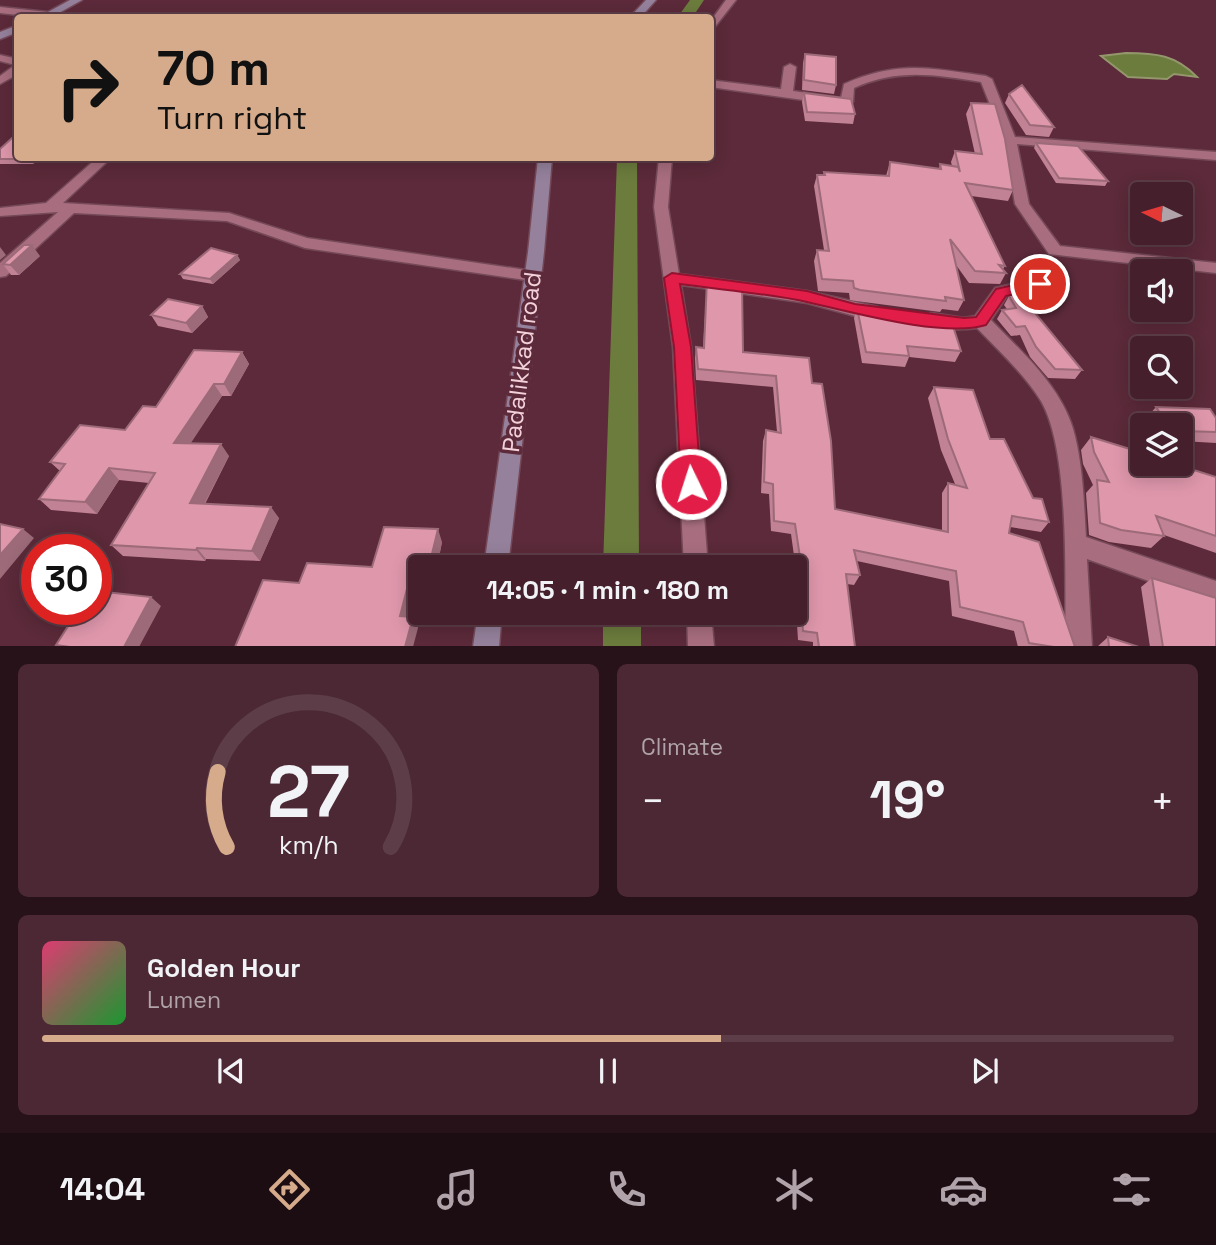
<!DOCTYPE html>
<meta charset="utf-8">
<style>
:root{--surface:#45202c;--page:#4c2834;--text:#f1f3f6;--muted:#b0a3a9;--line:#5d3e48;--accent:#d6ab8b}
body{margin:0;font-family:"Space Grotesk",sans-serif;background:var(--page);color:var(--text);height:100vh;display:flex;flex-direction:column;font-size:26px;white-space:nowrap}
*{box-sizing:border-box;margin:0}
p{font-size:23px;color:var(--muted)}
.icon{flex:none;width:38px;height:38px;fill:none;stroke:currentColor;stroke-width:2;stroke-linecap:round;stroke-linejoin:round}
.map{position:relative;height:646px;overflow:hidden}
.drawer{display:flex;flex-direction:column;gap:18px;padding:18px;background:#261218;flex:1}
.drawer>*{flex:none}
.top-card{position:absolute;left:14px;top:14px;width:700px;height:147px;border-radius:7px;box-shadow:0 4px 18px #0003,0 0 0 2px var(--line);background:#d6ab8b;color:#111;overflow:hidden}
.needle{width:46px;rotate:275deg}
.buttons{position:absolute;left:1130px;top:182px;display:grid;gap:14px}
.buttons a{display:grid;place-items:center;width:63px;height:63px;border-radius:7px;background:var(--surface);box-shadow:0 4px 18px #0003,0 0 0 2px var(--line);font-size:35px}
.speed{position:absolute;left:21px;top:534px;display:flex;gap:14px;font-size:35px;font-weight:700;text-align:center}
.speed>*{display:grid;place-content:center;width:91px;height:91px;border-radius:50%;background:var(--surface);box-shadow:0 4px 18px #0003,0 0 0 2px var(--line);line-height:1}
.speed .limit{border:10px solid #d22;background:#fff;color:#111}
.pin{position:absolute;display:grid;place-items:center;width:60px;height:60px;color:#fff;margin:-30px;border:4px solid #fff;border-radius:50%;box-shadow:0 2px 7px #0007}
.me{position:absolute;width:77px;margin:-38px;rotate:356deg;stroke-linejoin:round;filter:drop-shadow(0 0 5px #0008)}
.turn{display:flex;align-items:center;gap:24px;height:147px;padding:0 28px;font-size:32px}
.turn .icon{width:91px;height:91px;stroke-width:2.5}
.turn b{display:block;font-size:49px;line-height:60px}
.big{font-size:52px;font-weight:800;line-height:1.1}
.drawer .tile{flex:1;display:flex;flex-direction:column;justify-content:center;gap:10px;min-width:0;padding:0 24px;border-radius:10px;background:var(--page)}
.drawer .dial{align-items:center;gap:0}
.dial svg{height:182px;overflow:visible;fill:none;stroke:var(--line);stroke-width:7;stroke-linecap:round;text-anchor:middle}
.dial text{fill:var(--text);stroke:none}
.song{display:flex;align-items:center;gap:21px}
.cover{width:84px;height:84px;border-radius:10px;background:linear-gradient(135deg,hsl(340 70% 55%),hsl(130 70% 35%))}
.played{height:7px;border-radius:4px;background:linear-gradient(90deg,var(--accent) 60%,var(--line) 60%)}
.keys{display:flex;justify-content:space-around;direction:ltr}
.heat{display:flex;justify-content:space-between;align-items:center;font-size:38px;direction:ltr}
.drawer .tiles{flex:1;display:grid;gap:18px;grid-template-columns:1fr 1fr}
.tile:last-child{grid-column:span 2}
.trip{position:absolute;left:408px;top:555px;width:399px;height:70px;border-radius:7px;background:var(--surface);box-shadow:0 4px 18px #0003,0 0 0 2px var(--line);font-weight:800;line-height:70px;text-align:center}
.tab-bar{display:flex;height:112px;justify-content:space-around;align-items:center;background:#1c0d12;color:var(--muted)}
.tab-bar .icon{width:49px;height:49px}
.tab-bar .current{color:var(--accent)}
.tab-bar b{font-size:32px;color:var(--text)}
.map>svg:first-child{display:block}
</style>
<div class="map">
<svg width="1216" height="647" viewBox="0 0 1216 647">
<rect width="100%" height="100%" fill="#5c2a3a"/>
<path fill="#6c7c3d" stroke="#94966c" stroke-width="2" d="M1126 53C1156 53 1176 55 1197 77L1174 74 1167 79 1128 77 1101 56Z"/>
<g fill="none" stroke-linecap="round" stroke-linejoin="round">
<path fill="#6c7c3d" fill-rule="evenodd" d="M690 0H704L692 18H677Z
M617 158H637L639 567H603Z
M603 612H641V647H603Z"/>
<g stroke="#754958" stroke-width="3">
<path id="street" d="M726 0H736L710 33V22Z
M0 7 48 12 53 15 44 18 0 13Z
M0 55 18 59V74L0 84V76L15 65 0 61Z
M790 64 796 67 793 91 841 98 844 84C898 60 930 68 986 76L992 79 1015 137 1216 152V160L1017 144 1029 204 1060 246 1216 263V273L1049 254 1015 204 1004 140 981 82C935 75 898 68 854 88L853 102 847 106 710 87V80L781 89 784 67Z
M97 158H111L63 203 229 213 307 238 533 271 541 276 533 281 305 248 227 221 74 213 6 276 0 277V263L58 212 0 216V208L46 203Z
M659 158H672L668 207 679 274 807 291 878 307 887 313 878 319 855 316 807 303 681 285 691 347 708 567H684L673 347 654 207Z
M1040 278 1048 284 1046 288 1007 296 991 320C1023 353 1064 389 1075 436 1083 468 1084 504 1086 537L1216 581V605L1087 559 1092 647H1066C1064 584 1071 453 1041 401 1024 374 999 351 977 328 963 330 931 331 922 319L931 313 964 318 975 316 995 288Z
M687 612H711L714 647H688Z"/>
</g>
<g stroke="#754958" stroke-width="3">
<path id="secondary" d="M70 0H82L50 18H37Z
M646 0H656L640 18H629Z
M18 25V32L0 39V32Z
M538 158H552L544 252 508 567H484L528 252Z
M478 612H502L499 647H473Z"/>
</g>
<use href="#street" fill="#a86e7f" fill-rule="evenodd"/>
<use href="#secondary" fill="#95819c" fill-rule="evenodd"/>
</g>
<path fill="#c08294" d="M805 54 836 85 834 94 802 90 803 63Z
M804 93 855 114 853 124 805 121 802 102Z
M1009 94 1054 127 1049 137 1026 135 1005 103Z
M971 103 1013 190 1008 201 971 196 1005 266 1003 269 1006 273 1000 284 969 283 956 265 964 300 958 311 942 309 940 312 856 301 850 300 849 293 818 291 814 261 817 250H824L814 186 817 175H823L824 172 886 176 890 162 939 169 940 164 952 166 951 162 955 151 975 154 966 114Z
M1036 143 1108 181 1105 186 1056 183 1034 148Z
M0 149 18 158H41L33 164H0Z
M237 255 240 260 213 284 183 279 180 274Z
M40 256 19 275H11L3 264Z
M707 280 743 352 812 383 835 509 942 531V493L948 483 955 484 941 450 928 398 934 387 990 439 1049 522 1041 532 1010 527 1009 533 1075 647H1018L1014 631 952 616 949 581 857 561 860 575 854 585 847 584 855 647H813V642L798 640 795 593 798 585 791 534 771 531 769 494 761 493 763 441 766 430 777 432 773 387 696 380 695 358 696 347 703 348Z
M1009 296 1082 370 1075 379 1048 378 1030 357 1020 335 1011 336 997 319 1002 310 1007 309 1004 305Z
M202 306 208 317 192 333 158 326 151 315Z
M857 308 961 351 955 362 909 357 905 367 862 363 854 318Z
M242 352 249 364 231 396H222L190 443 229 456 205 504 279 518 260 561 206 559 205 561 123 556 111 545 149 483 119 480 97 514 51 510 39 499 60 471 50 462 125 430 156 407Z
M1156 407 1216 418V443L1181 441V425H1152L1147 417Z
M1091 437 1216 477V553L1164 535V536L1151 548 1109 542 1089 535 1086 493 1093 485 1083 464 1081 450Z
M442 542 437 567H420L408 616 418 628 299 583 372 567Z
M1152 578 1216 647H1150L1141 587Z
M1108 637 1139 647H1097Z"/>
<path fill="#9c6a78" d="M32 158H41L33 164 30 159Z
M32 245 40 256 19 275 10 265Z
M0 247 6 255 0 260Z
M237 255 240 260 213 284 210 279Z
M202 306 208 317 192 333 186 323Z
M242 352 249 364 231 396 224 384Z
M214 384 222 396 183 455 174 443Z
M221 444 229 456 199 514 190 503Z
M109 468 119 480 97 514 85 502Z
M271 507 279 518 260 561 252 551Z
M23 529 34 538 0 579V555Z
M438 529 442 542 437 567H435L431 558Z
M197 548 206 559 205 561 196 550Z
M415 558 420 570 405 627 400 616Z
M151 597 161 606 139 647H124Z
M413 617 418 628 413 647H405Z"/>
<path fill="#df97ac" stroke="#9c6a78" stroke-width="2" d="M805 54 836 57V85L804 80Z
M1022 85 1054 127 1030 125 1009 94Z
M804 93 851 99 855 114 807 112Z
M971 103 995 104 1005 139 1013 190 965 183 1005 266 999 265 1006 273 975 271 950 239 964 300 945 297 946 301 860 290 854 288 853 281 822 279 817 250 829 251 817 175H825L824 172 889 176 890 162 941 169 940 164 958 167 960 172 955 151 982 154Z
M12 138 18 139V158H32L30 159H0V149Z
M1036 143 1078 146 1108 181 1059 178Z
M24 245H32L10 265 3 264Z
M211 248 237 255 210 279 180 274Z
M707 280 742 285 743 352 809 358 812 383 822 384 831 441 835 509 948 532V483L967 488 948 439 934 387 973 390 990 439H1004L1033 498 1042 499 1049 522 1012 516 1009 533 1039 542 1075 647H1054L1029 643 1023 622 960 607 956 571 854 550 860 575 846 574 855 647H819L817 633 803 631 799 584H804L795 524 774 521 773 484 764 482 766 430 781 433 776 376 698 369 696 347 704 348Z
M1016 290 1082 370 1055 369 1036 347 1025 326 1016 327 1002 310 1016 308 1009 296Z
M168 299 202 306 186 323 151 315Z
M857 308 951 320 961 351 907 346 909 356 866 352Z
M194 350 242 352 224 384H214L174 443 221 444 190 503 271 507 252 551 197 548 196 550 111 545 155 473 109 468 85 502 39 499 65 464 50 462 80 425 125 430 143 406 156 407Z
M1156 407 1210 409 1216 418V432L1181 431V425H1168Z
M1091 437 1143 453V464H1175L1216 477V536L1156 516 1164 536 1121 530 1100 523 1097 480 1109 482 1094 452Z
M0 524 23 529 0 555Z
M384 527 438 529 431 558H415L400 616 413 617 405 647H235L263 580 299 583 307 563 372 567Z
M1152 578 1216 598V647H1163Z
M96 591 151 597 124 647H70L56 645 79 609H96Z
M1108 637 1139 647H1109Z"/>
<path fill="#e11d48" stroke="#92132f" stroke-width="2" d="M672 273 807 291 855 304 964 318 976 317 996 289 1040 279 1048 284 1045 288 1006 296 986 325C943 338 852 312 807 302 766 293 722 290 680 284L691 347 701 484 698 490 691 493 684 490 681 484 674 347 664 278Z"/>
<g text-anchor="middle" stroke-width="7" stroke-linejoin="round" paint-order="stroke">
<g font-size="24" fill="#f2d1da" stroke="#5c2a3a">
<text transform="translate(522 362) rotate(-83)" y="8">Padalikkad road</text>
</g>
</g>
</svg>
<div class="buttons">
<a><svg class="needle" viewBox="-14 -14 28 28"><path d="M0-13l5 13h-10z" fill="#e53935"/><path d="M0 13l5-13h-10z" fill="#b0a3a9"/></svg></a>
<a><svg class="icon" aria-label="sound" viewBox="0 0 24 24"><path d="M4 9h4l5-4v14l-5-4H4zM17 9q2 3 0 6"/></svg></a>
<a><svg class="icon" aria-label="search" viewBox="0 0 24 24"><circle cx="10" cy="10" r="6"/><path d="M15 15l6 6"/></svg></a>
<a><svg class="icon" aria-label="layers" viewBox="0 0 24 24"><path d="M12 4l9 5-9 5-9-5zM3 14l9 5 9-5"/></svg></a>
</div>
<div class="speed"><div class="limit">30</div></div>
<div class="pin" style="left:1040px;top:284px;background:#d93025"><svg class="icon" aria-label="arrive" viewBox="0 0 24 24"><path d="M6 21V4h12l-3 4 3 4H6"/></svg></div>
<svg class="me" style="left:691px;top:484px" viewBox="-20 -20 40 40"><circle r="17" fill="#e11d48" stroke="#fff" stroke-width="3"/><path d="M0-11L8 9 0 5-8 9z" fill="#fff"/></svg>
<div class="trip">14:05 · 1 min · 180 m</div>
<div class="top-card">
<div class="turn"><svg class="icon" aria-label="right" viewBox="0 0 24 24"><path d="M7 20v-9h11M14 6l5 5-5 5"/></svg><div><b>70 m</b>Turn right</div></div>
</div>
</div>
<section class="drawer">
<div class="tiles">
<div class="tile dial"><svg viewBox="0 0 100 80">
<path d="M14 69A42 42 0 1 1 86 69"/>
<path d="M14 69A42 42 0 0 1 10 36" stroke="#d6ab8b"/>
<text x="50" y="56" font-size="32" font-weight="700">27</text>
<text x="50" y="72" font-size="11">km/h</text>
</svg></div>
<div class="tile"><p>Climate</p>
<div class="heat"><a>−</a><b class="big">19°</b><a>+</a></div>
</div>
<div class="tile">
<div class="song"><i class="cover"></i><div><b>Golden Hour</b><p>Lumen</p></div></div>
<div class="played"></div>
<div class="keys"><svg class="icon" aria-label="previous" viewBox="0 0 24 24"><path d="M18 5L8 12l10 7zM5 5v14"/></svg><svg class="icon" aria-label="pause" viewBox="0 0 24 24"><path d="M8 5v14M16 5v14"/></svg><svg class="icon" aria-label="next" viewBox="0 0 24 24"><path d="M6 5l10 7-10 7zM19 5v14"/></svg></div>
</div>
</div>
</section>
<nav class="tab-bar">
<b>14:04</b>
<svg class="icon current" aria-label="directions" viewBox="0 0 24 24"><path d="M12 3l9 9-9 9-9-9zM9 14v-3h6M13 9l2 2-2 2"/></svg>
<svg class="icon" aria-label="music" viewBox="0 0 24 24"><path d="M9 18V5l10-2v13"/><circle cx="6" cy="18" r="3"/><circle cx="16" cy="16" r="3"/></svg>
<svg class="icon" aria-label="phone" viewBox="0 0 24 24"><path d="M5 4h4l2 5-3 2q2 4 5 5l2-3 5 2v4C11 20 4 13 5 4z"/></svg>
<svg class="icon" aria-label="climate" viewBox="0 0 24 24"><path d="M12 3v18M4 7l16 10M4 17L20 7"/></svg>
<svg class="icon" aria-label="car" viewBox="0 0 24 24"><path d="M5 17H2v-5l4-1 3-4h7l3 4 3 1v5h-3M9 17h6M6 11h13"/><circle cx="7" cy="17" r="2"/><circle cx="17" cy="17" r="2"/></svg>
<svg class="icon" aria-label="filters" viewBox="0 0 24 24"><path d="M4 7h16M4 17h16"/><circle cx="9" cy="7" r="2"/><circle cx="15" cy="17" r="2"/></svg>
</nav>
